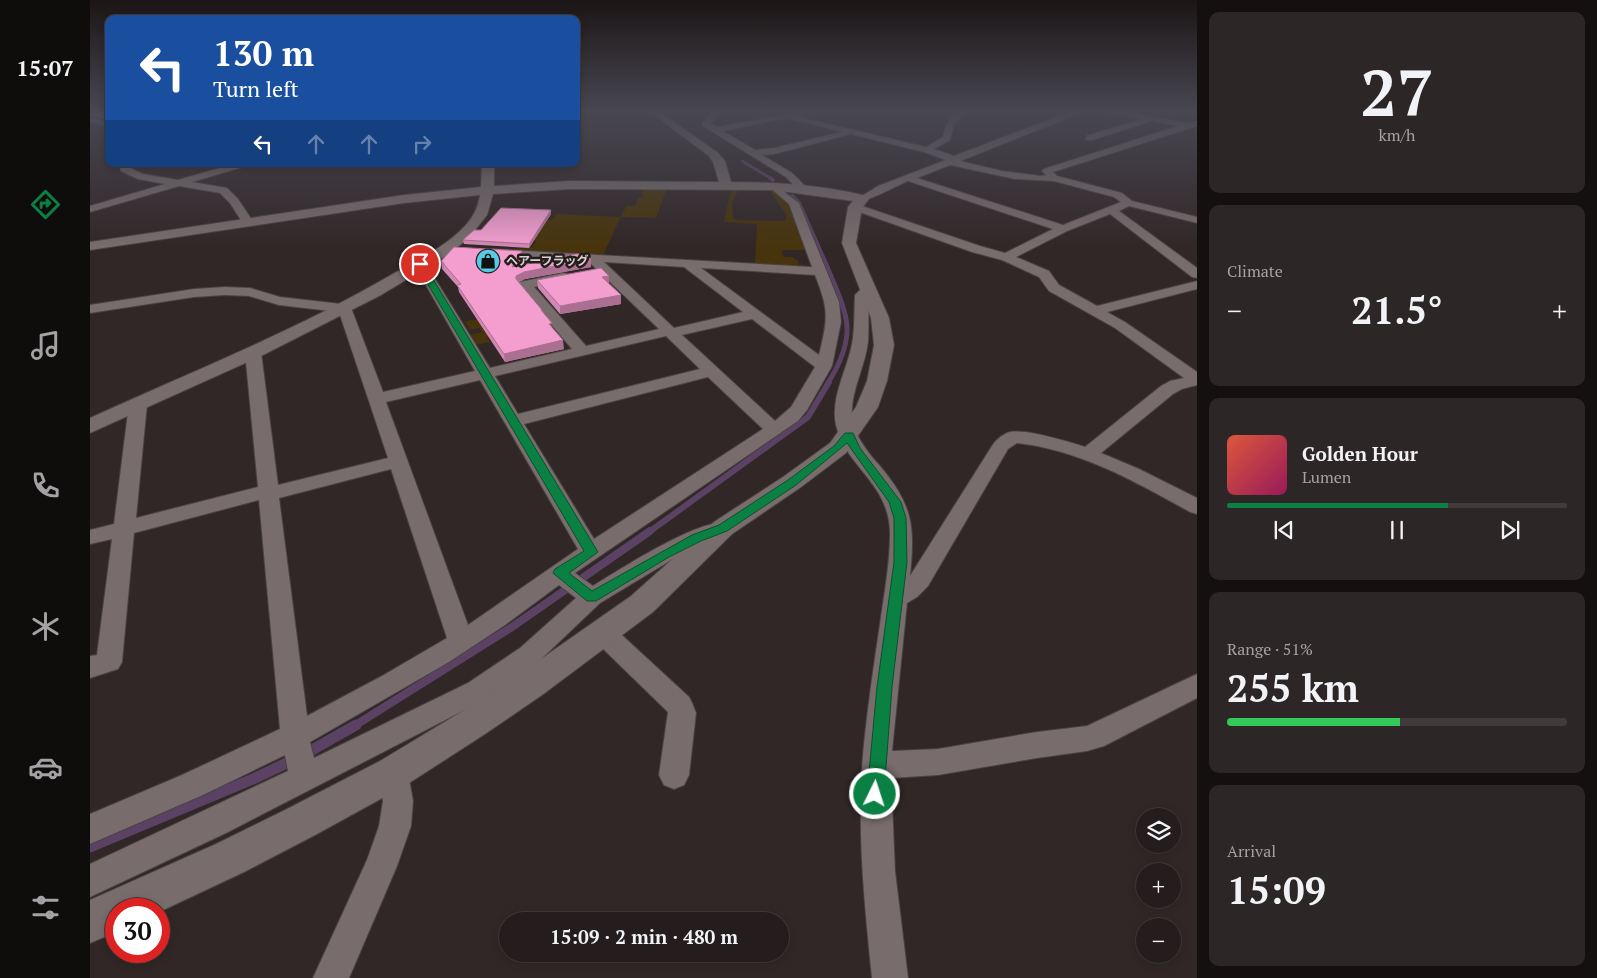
<!DOCTYPE html>
<meta charset="utf-8">
<style>
:root{--surface:#251d1d;--page:#2d2626;--text:#f1f3f6;--muted:#a3a2a4;--line:#423b3b;--accent:#0b8043}
body{margin:0;font-family:"PT Serif","Noto Sans JP",serif;background:var(--page);color:var(--text);height:100vh;display:flex;flex-direction:column;font-size:19px;white-space:nowrap}
*{box-sizing:border-box;margin:0}
p{font-size:16px;color:var(--muted)}
.icon{flex:none;width:28px;height:28px;fill:none;stroke:currentColor;stroke-width:2;stroke-linecap:round;stroke-linejoin:round}
.map{position:relative;flex:1;overflow:hidden}
.drawer{display:flex;flex-direction:column;gap:12px;padding:12px;background:#141010;width:400px}
.drawer>*{flex:none}
.top-card{position:absolute;left:15px;top:15px;width:475px;height:152px;border-radius:10px;box-shadow:0 2px 8px #0003,0 0 0 1px var(--line);background:#1a4fa0;color:#fff;overflow:hidden}
.tools{position:absolute;left:1046px;top:808px;display:grid;gap:10px}
.tools a{display:grid;place-items:center;width:45px;height:45px;border-radius:50%;background:var(--surface);box-shadow:0 2px 8px #0003,0 0 0 1px var(--line);font-size:25px}
.speed{position:absolute;left:15px;top:898px;display:flex;gap:10px;font-size:25px;font-weight:700;text-align:center}
.speed>*{display:grid;place-content:center;width:65px;height:65px;border-radius:50%;background:var(--surface);box-shadow:0 2px 8px #0003,0 0 0 1px var(--line);line-height:1}
.speed .limit{border:8px solid #d22;background:#fff;color:#111}
.pin{position:absolute;display:grid;place-items:center;width:42px;height:42px;color:#fff;margin:-21px;border:2px solid #fff;border-radius:50%;box-shadow:0 1px 5px #0007}
.me{position:absolute;width:55px;margin:-28px;rotate:4deg;stroke-linejoin:round;filter:drop-shadow(0 0 4px #0008)}
.turn{display:flex;align-items:center;gap:18px;height:105px;padding:0 25px;font-size:22px}
.turn .icon{width:65px;height:65px;stroke-width:2.5}
.turn b{display:block;font-size:35px;line-height:42px}
.lanes{display:flex;align-items:center;height:48px;padding:0 25px;background:#0003;justify-content:center;gap:25px;direction:ltr}
.lanes .off{opacity:.35}
.big{font-size:38px;font-weight:700;line-height:1.1}
.drawer .tile{flex:1;display:flex;flex-direction:column;justify-content:center;gap:8px;min-width:0;padding:0 18px;border-radius:10px;background:var(--page)}
.drawer .dial{align-items:center;gap:0}
.dial b{font-size:65px;line-height:1}
.song{display:flex;align-items:center;gap:15px}
.cover{width:60px;height:60px;border-radius:8px;background:linear-gradient(135deg,hsl(10 70% 55%),hsl(330 70% 35%))}
.played{height:5px;border-radius:2px;background:linear-gradient(90deg,var(--accent) 65%,var(--line) 65%)}
.keys{display:flex;justify-content:space-around;direction:ltr}
.heat{display:flex;justify-content:space-between;align-items:center;font-size:28px;direction:ltr}
.charge{height:8px;border-radius:4px;background:linear-gradient(90deg,#34c759 51%,var(--line) 0)}
.trip{position:absolute;left:409px;top:912px;width:290px;height:50px;border-radius:25px;background:var(--surface);box-shadow:0 2px 8px #0003,0 0 0 1px var(--line);font-weight:700;line-height:50px;text-align:center}
main{display:flex;flex:1;min-height:0}
.tab-bar{display:flex;flex-direction:column;width:90px;justify-content:space-around;align-items:center;background:#0f0c0c;color:var(--muted)}
.tab-bar .icon{width:35px;height:35px}
.tab-bar .selected{color:var(--accent)}
.tab-bar b{font-size:22px;color:var(--text)}
.map>svg:first-child{display:block}
</style>
<main>
<nav class="tab-bar">
<b>15:07</b>
<svg class="icon selected" aria-label="directions" viewBox="0 0 24 24"><path d="M12 3l9 9-9 9-9-9zM9 14v-3h6M13 9l2 2-2 2"/></svg>
<svg class="icon" aria-label="music" viewBox="0 0 24 24"><path d="M9 18V5l10-2v13"/><circle cx="6" cy="18" r="3"/><circle cx="16" cy="16" r="3"/></svg>
<svg class="icon" aria-label="phone" viewBox="0 0 24 24"><path d="M5 4h4l2 5-3 2q2 4 5 5l2-3 5 2v4C11 20 4 13 5 4z"/></svg>
<svg class="icon" aria-label="climate" viewBox="0 0 24 24"><path d="M12 3v18M4 7l16 10M4 17L20 7"/></svg>
<svg class="icon" aria-label="car" viewBox="0 0 24 24"><path d="M5 17H2v-5l4-1 3-4h7l3 4 3 1v5h-3M9 17h6M6 11h13"/><circle cx="7" cy="17" r="2"/><circle cx="17" cy="17" r="2"/></svg>
<svg class="icon" aria-label="filters" viewBox="0 0 24 24"><path d="M4 7h16M4 17h16"/><circle cx="9" cy="7" r="2"/><circle cx="15" cy="17" r="2"/></svg>
</nav>
<div class="map">
<svg width="1107" height="978" viewBox="0 0 1107 978">
<rect width="100%" height="100%" fill="#312727"/>
<path fill="#47340c" d="M577 188 566 218 531 217 512 257 419 251 421 249 441 248 446 241 413 239 451 219 462 220 466 214 531 217 536 206H545L548 198 554 196 551 193 553 190Z
M641 189H649L642 202 643 218 647 220 688 221 696 220V214L678 189C701 192 711 232 718 250H692L693 257H702L708 261 709 266H704V268L665 266 667 224 634 222Z
M391 319 395 332 398 331 401 337 396 338 401 342 384 345 379 335 392 332 389 328 380 330 375 321Z"/>
<g fill="none" stroke-linecap="round" stroke-linejoin="round">
<path stroke="#5b4264" stroke-width="3" d="M652 161 682 179"/>
<path stroke="#5b4264" stroke-width="4" d="M680 178 683 180
M702 196 709 203 738 268"/>
<path stroke="#5b4264" stroke-width="5" d="M737 267C744 284 756 308 757 327 758 346 748 367 738 383"/>
<path stroke="#5b4264" stroke-width="6" d="M559 532 718 417 739 382"/>
<path stroke="#5b4264" stroke-width="8" d="M264 726 422 627 560 531"/>
<path stroke="#5b4264" stroke-width="11" d="M215 754 266 725
M0 847 163 779 205 759"/>
<g stroke="#4a4242" stroke-width="2">
<path id="minor" d="M622 111H630L621 123 627 127 712 111V114L705 116 836 147 853 137C856 123 862 111 878 111L864 124 860 140 844 149 864 156 982 111H991V113L870 161 912 171 951 176 956 175 952 171 954 169 1088 126 1062 121 1002 140H996V136L1052 119 1018 113V111H1030L1097 123 1107 121V126L963 172 967 176 1032 193 1042 201 1107 217V223L1039 206 1029 211 1107 268V278L1102 277 1020 214 977 231 926 257 959 271 969 285 1007 306 1107 281V289L1017 312 1035 322 1107 372V385L1092 389 1083 394 1011 453 1049 469 1107 498V514L1100 512C1045 481 989 450 927 443L918 449 838 586 827 597 817 603 802 751 848 749 947 732 997 726 1107 674V698L1014 746 997 751 947 758 848 775 801 778 805 871 818 978H782C774 900 766 822 774 744 778 704 784 664 790 624 794 594 800 564 800 534 800 483 756 468 746 425 740 398 757 370 762 344 765 328 764 311 765 295L773 287 778 286 785 290 779 296C778 311 779 327 778 342 775 369 757 397 763 424 768 440 779 454 790 466 823 506 825 525 820 576L902 446C905 441 911 436 917 433 931 427 980 442 995 447L1071 386 1080 381 1094 378 1025 328 959 291 949 277 912 260 882 252 761 209 760 207 765 204 769 205 890 246 915 253 963 229 818 181C808 185 776 203 768 201L767 199 788 186 856 160 834 152 761 134 684 154 672 155 702 173 717 188 712 191 708 190 696 177 613 126 612 124ZM697 118 752 132 684 148 665 150 633 131ZM860 165 925 179 964 181 1024 197 1031 202 973 225 827 178Z
M0 117 19 122V127L0 122Z
M29 164H37L38 167 53 174 88 180 144 164H157L156 166 102 182 137 188 148 199 164 223 158 226 154 225 140 203 130 193 89 186 0 212V206L75 184 48 179 31 171Z
M683 183 709 203 749 302 751 322 742 366 717 410 708 421 485 573 503 586C529 570 613 515 641 523L644 528 641 533 614 543 583 559 510 603 448 662 396 699 136 833 0 897V864L198 771 195 755 113 795 0 844V814L92 775 190 729 169 500 44 533 32 662 28 669 0 678V656L7 655 22 539 0 544V530L24 524 39 404 42 400 48 399 54 400 57 404 46 518 168 487 155 352 158 349H168L171 352 188 485 298 458 249 312 189 305 159 296 135 295 104 297 0 313V305L104 289 135 287 160 288 190 297 260 305 293 392 385 371 324 264 326 261H334L400 368 482 349 428 285 430 282 473 273 478 274 480 277 478 280 444 287 496 346 569 329 498 261 405 256 399 252 401 249 722 267 699 204 678 186ZM514 262 594 267 653 312 584 328ZM611 268 725 275C739 310 738 318 729 355ZM662 319 725 367 701 407 685 421 592 335ZM576 336 610 369 428 414 405 376ZM618 377 673 429 504 539 434 424ZM390 380 488 549 378 625 296 402ZM301 469 357 638 292 676 217 716 189 498ZM469 585 486 598 430 648 378 683 224 758 220 742 359 662 415 625Z
M513 623 522 626 599 697 603 705 606 713 599 775 594 785 584 789 574 785 569 775 578 712 504 640 501 633 504 626Z
M303 759 313 763 318 773 323 801 321 826 307 866 259 978H223L277 860 289 826 293 801 288 773 293 763Z"/>
</g>
<g stroke="#4a4242" stroke-width="2">
<path id="tertiary" d="M559 111H568L627 152 635 161 641 182C687 182 732 185 777 196L779 199 772 208 766 243 799 318 804 345 797 381 788 407 756 453 711 487 642 534 563 612 452 695 395 734 316 785 225 835 154 872 69 912V909H26V932L0 943V900L126 844 197 809 290 761 371 712 428 675 541 596 624 522 693 477 740 443 766 407 777 381 784 345 781 318 752 243 758 207 763 201 683 190 480 189 403 194 397 215 378 239 354 257 291 295 171 356 0 433V418C101 372 205 331 301 275 326 261 356 247 376 225 384 216 388 207 390 195L314 203 0 250V242L314 195 391 187 392 164H404V186L480 181 629 182 623 162 619 156Z"/>
</g>
<use href="#minor" fill="#786c6c" fill-rule="evenodd"/>
<use href="#tertiary" fill="#786c6c" fill-rule="evenodd"/>
</g>
<path fill="#d188b2" d="M0 111H19V120L0 115Z
M461 210V214L439 248 374 244 373 240 391 230Z
M433 258 428 265 501 259V267L435 279 429 282 453 312 462 327 474 349 415 362 369 292 368 287 352 269 351 261Z
M447 280 519 284 531 295V304L470 314 448 288Z"/>
<path fill="#aa6f91" d="M461 210V214L439 248V244Z
M432 251 433 258 423 274 422 267Z
M501 259V267L435 279 427 283 426 279V276L434 272Z
M519 276V284L512 277Z
M531 295V304L470 314V306Z
M473 340 474 349 415 362 414 354Z"/>
<path fill="#f39ecf" stroke="#aa6f91" d="M0 111H19V119L18 117 0 113Z
M411 208 461 210 439 244 373 240 384 230H391Z
M364 247 432 251 422 267 486 254H496L501 259 434 272 426 276V279L452 310H451L462 323 459 324 473 340 414 354 367 285 371 284 351 261Z
M511 268 519 276 512 277 531 295 470 306 447 280Z"/>
<linearGradient id="sky" x2="0" y2="1"><stop stop-color="#1b1515"/><stop offset="0.45" stop-color="#484752"/><stop offset="1" stop-color="#484752" stop-opacity="0"/></linearGradient>
<rect width="1107" height="247" fill="url(#sky)"/>
<path fill="#0b8043" stroke="#07532c" d="M327 263 334 264 508 552 479 573 502 591 602 535 629 525 698 480 744 446 755 433H763L770 448 811 502 816 518 817 562 802 687 794 794 791 800 785 802 779 800 777 794 787 687 804 562V518L799 502 757 443 706 485 637 531 611 541 579 557 506 601H497L463 573 465 569 494 551 326 264Z"/>
<defs>
<g id="shop-disc" transform="scale(1.25)"><circle r="9.5" fill="#57c9e2" stroke="#271d1d"/><path d="M-5-2.5h2.3a2.7 3.5 0 0 1 5.4 0H5L5.5 6h-11ZM-1.5-2.5h3a1.5 2.3 0 0 0-3 0Z" fill="#111"/></g>
</defs>
<g fill-rule="evenodd">
<use href="#shop-disc" x="398" y="261"/>
</g>
<g text-anchor="middle" stroke-width="5" stroke-linejoin="round" paint-order="stroke">
<g font-size="12" font-weight="bold" fill="#d8d1d1" stroke="#271d1d" text-anchor="start">
<text x="416" y="265">ヘアーフラッグ</text>
</g>
</g>
</svg>
<div class="tools">
<a><svg class="icon" aria-label="layers" viewBox="0 0 24 24"><path d="M12 4l9 5-9 5-9-5zM3 14l9 5 9-5"/></svg></a>
<a>+</a>
<a>−</a>
</div>
<div class="speed"><div class="limit">30</div></div>
<div class="pin" style="left:330px;top:264px;background:#d93025"><svg class="icon" aria-label="arrive" viewBox="0 0 24 24"><path d="M6 21V4h12l-3 4 3 4H6"/></svg></div>
<svg class="me" style="left:785px;top:794px" viewBox="-20 -20 40 40"><circle r="17" fill="#0b8043" stroke="#fff" stroke-width="3"/><path d="M0-11L8 9 0 5-8 9z" fill="#fff"/></svg>
<div class="trip">15:09 · 2 min · 480 m</div>
<div class="top-card">
<div class="turn"><svg class="icon" aria-label="left" viewBox="0 0 24 24"><path d="M17 20v-9H6M10 6l-5 5 5 5"/></svg><div><b>130 m</b>Turn left</div></div>
<div class="lanes"><svg class="icon" aria-label="left" viewBox="0 0 24 24"><path d="M17 20v-9H6M10 6l-5 5 5 5"/></svg><svg class="icon off" aria-label="ahead" viewBox="0 0 24 24"><path d="M12 20V5M6 11l6-6 6 6"/></svg><svg class="icon off" aria-label="ahead" viewBox="0 0 24 24"><path d="M12 20V5M6 11l6-6 6 6"/></svg><svg class="icon off" aria-label="right" viewBox="0 0 24 24"><path d="M7 20v-9h11M14 6l5 5-5 5"/></svg></div>
</div>
</div>
<section class="drawer">
<div class="tile dial"><b>27</b><p>km/h</p></div>
<div class="tile"><p>Climate</p>
<div class="heat"><a>−</a><b class="big">21.5°</b><a>+</a></div>
</div>
<div class="tile">
<div class="song"><i class="cover"></i><div><b>Golden Hour</b><p>Lumen</p></div></div>
<div class="played"></div>
<div class="keys"><svg class="icon" aria-label="previous" viewBox="0 0 24 24"><path d="M18 5L8 12l10 7zM5 5v14"/></svg><svg class="icon" aria-label="pause" viewBox="0 0 24 24"><path d="M8 5v14M16 5v14"/></svg><svg class="icon" aria-label="next" viewBox="0 0 24 24"><path d="M6 5l10 7-10 7zM19 5v14"/></svg></div>
</div>
<div class="tile"><p>Range · 51%</p><b class="big">255 km</b><div class="charge"></div></div>
<div class="tile"><p>Arrival</p><b class="big">15:09</b></div>
</section>
</main>
